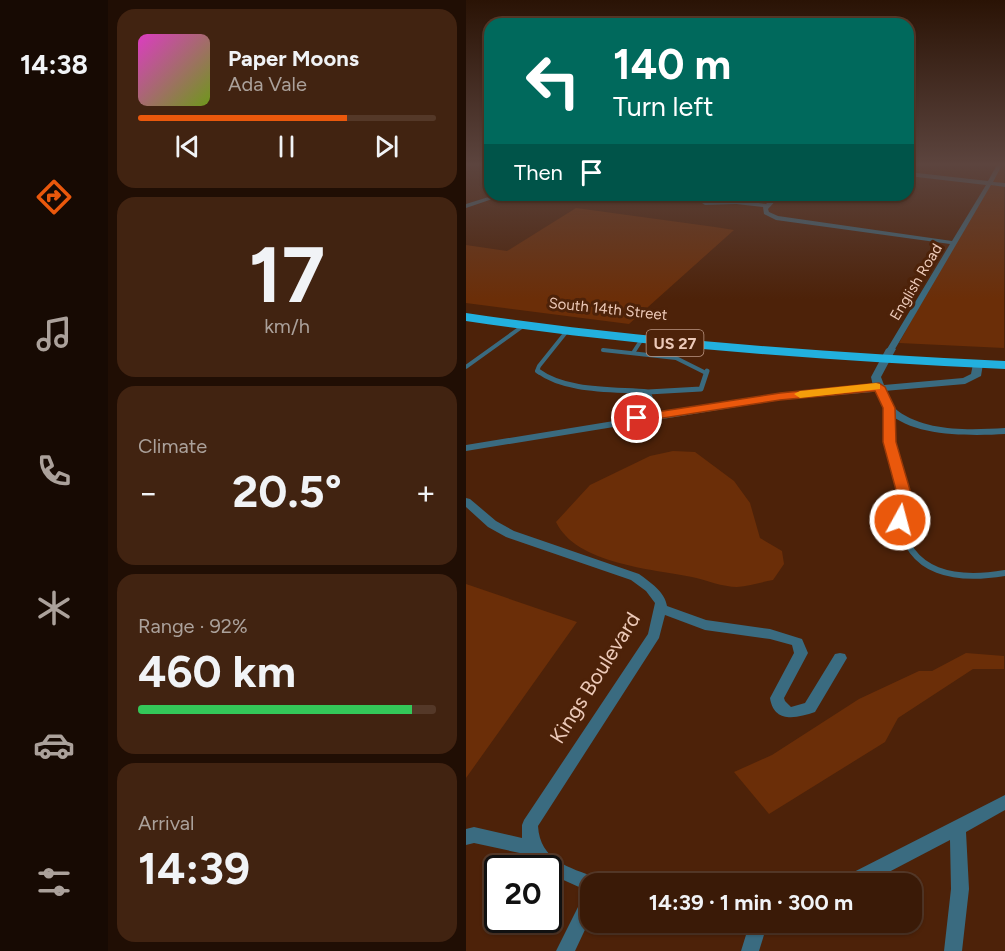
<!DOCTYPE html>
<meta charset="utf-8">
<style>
:root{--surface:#3a1a07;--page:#412311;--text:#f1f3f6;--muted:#aba19b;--line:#543828;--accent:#ea580c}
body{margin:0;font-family:Figtree,sans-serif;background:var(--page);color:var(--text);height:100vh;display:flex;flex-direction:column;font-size:22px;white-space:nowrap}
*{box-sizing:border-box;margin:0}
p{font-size:20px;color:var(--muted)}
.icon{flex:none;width:33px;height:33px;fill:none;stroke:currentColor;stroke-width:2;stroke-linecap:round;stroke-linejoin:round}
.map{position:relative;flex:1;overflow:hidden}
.details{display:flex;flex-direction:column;gap:9px;padding:9px;background:#200e04;width:358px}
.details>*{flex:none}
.banner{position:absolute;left:18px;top:18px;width:430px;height:183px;border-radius:18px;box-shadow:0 2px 4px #0004,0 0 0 2px var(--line);background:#00695c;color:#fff;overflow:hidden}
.speed{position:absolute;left:18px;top:855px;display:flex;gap:12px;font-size:30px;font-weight:700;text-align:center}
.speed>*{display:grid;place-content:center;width:78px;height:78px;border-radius:50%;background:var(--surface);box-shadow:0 2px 4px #0004,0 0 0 2px var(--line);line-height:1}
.speed .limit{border:3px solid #111;border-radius:9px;background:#fff;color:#111}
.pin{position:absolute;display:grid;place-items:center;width:51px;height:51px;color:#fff;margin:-26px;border:3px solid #fff;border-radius:50%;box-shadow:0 2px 6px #0007}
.me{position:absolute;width:66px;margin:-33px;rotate:7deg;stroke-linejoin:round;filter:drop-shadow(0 0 4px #0008)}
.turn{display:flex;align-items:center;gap:21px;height:126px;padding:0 30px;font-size:27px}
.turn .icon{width:78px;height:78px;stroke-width:2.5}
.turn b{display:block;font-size:42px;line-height:51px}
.then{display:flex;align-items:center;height:57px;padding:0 30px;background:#0003;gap:12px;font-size:22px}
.big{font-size:45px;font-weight:700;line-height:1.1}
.details .widget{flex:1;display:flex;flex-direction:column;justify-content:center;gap:9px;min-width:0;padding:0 21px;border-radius:18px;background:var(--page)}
.details .dial{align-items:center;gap:0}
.dial b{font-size:78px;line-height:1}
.song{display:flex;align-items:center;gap:18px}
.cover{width:72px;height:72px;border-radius:9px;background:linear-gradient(135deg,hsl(310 70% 55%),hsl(80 70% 35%))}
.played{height:6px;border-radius:3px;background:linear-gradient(90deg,var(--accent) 70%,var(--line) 70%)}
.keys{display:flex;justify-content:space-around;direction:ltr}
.heat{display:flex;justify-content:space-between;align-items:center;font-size:33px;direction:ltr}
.charge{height:9px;border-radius:4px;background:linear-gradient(90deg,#34c759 92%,var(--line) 0)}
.trip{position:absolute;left:114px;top:873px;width:342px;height:60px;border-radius:18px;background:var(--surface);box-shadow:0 2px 4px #0004,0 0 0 2px var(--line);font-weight:700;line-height:60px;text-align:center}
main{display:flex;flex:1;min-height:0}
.tab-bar{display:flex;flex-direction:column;width:108px;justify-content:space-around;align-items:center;background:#170a03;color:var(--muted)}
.tab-bar .icon{width:42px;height:42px}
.tab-bar .current{color:var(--accent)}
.tab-bar b{font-size:27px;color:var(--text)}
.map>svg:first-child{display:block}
</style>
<main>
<nav class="tab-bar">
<b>14:38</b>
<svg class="icon current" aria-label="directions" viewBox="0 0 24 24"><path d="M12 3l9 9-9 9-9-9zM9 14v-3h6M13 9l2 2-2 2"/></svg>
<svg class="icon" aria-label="music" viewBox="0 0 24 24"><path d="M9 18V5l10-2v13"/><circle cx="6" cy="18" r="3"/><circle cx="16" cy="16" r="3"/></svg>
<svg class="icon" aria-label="phone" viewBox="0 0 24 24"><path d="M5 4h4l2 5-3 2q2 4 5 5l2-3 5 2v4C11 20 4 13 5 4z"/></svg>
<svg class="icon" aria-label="climate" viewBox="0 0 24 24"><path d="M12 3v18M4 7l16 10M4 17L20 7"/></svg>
<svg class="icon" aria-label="car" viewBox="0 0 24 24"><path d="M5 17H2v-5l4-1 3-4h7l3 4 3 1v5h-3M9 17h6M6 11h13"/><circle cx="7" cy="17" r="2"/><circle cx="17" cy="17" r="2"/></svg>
<svg class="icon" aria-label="filters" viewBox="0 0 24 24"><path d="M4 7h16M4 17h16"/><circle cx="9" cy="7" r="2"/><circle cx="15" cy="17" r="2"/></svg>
</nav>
<section class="details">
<div class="widget">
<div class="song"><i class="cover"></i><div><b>Paper Moons</b><p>Ada Vale</p></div></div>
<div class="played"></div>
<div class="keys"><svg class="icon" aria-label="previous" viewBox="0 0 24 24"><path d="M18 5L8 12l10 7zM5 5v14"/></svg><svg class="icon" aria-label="pause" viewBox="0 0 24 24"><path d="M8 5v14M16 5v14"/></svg><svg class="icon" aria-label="next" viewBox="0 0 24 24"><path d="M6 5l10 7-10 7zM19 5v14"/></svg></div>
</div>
<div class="widget dial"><b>17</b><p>km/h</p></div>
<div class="widget"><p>Climate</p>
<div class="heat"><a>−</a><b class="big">20.5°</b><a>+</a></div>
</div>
<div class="widget"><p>Range · 92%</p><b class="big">460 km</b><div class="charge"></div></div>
<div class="widget"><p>Arrival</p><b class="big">14:39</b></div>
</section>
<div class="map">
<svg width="539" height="951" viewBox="0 0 539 951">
<rect width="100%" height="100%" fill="#4d2209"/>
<path fill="#6b2e08" d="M531 165H538V348L433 343Z
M110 208 249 227 268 230 163 324 0 303V245L41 251Z
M207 451 229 452 268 481 284 503 294 538 316 551 318 564 307 580C296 582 283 586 271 587 257 587 240 580 226 577 186 569 110 564 90 522L124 485 184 456Z
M0 584 111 622 0 778Z
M500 653 538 656V669H507L432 718 419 742 303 814 268 772 306 755 393 699 453 671H466Z"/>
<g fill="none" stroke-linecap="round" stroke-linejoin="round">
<path stroke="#3a6b80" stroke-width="4" d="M137 350 210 358 240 373
M167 353 176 339
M0 367 57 326
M74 373 71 371 73 366 101 331"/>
<path stroke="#3a6b80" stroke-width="5" d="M72 371C100 392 148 389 182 392L191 415
M182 392 235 389 241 371
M423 408 424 442 437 490 434 521"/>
<path stroke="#3a6b80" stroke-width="6" d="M434 519C442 575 491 581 539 573"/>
<path fill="#3a6b80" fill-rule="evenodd" d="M531 165H536L527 182 539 183V187L525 185 429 349 425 352 421 349 484 244 310 220 298 214 297 207 270 204 239 205 236 203 239 201 270 200 300 204 309 195H315L302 209 303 212 312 216 486 241 520 185 442 176V172L522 181Z
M29 195H38L0 208V204Z
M413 384C423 389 423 404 432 411 461 432 504 430 539 428V434C506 436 446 437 422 412 415 405 412 395 408 387Z
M0 498 4 499 30 521 48 531 173 574C184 582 199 592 201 606L240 620 304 629 336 639 342 653 318 698 319 701 325 707 339 703 369 654 374 653 379 654 381 658 349 712C331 718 308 724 304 698L328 653 326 645 304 639 239 630 199 615 193 638 72 826C74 861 103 867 131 878L133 884H124V892L82 873V868H75L63 855 8 843 0 845V829L8 827 56 838V825L58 820 182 634 189 603 180 591 165 580 40 537 22 527 0 507Z
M539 795V810L500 832 503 889 496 951H478L485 889 484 840 400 884H374L376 878Z
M124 892V919L109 951H90L118 895Z
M248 922H272L269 928 263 931 251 928Z
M284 922H302L293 951H275Z"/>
<path fill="#3a6b80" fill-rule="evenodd" d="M425 346 430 349 415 377 418 385 497 378 505 374 507 364 512 361 517 364 515 376 499 384 314 400 0 451V445L314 394 407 386 405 377 420 349Z"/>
<path fill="#22b0de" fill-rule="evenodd" d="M0 313C179 339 358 353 539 361V369C358 361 179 347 0 321Z"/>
</g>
<linearGradient id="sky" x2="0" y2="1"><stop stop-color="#2a1305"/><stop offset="0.55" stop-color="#5c443e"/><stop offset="1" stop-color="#5c443e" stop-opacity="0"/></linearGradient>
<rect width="539" height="299" fill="url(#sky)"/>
<path fill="#ea580c" stroke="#983908" stroke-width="1.5" d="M413 383 419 387 429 408 430 442 444 490 441 520 434 525 426 520 430 490 417 442V408L409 391 314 400 171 422 165 418 171 415 314 393Z"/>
<path fill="#f59e0b" d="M410 383 414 384V389L334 398 328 394 334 391Z"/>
<g text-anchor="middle" stroke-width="6" stroke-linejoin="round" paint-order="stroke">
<g font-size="15" fill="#ecc9b8" stroke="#4d2209">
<text transform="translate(450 282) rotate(-59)" y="5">English Road</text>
<text transform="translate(142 309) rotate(6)" y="5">South 14th Street</text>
</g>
<rect fill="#4d2209" stroke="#bc9784" stroke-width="1.5" x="180.5" y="330" width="57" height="26" rx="4.5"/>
<g font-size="16" font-weight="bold" fill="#ecc9b8">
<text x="209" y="349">US 27</text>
</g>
<g font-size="21" fill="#ecc9b8" stroke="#4d2209">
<text transform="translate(129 678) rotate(-58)" y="7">Kings Boulevard</text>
</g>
</g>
</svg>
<div class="speed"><div class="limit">20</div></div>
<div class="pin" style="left:171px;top:418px;background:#d93025"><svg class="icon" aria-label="arrive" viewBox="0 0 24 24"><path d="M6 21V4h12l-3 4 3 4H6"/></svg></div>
<svg class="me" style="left:434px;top:520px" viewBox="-20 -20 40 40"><circle r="17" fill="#ea580c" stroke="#fff" stroke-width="3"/><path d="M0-11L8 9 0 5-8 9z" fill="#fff"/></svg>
<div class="trip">14:39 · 1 min · 300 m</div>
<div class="banner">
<div class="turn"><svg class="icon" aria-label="left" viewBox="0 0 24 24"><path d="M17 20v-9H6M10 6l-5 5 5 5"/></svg><div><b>140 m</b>Turn left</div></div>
<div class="then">Then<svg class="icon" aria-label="arrive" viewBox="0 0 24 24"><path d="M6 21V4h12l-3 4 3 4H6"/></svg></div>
</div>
</div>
</main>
